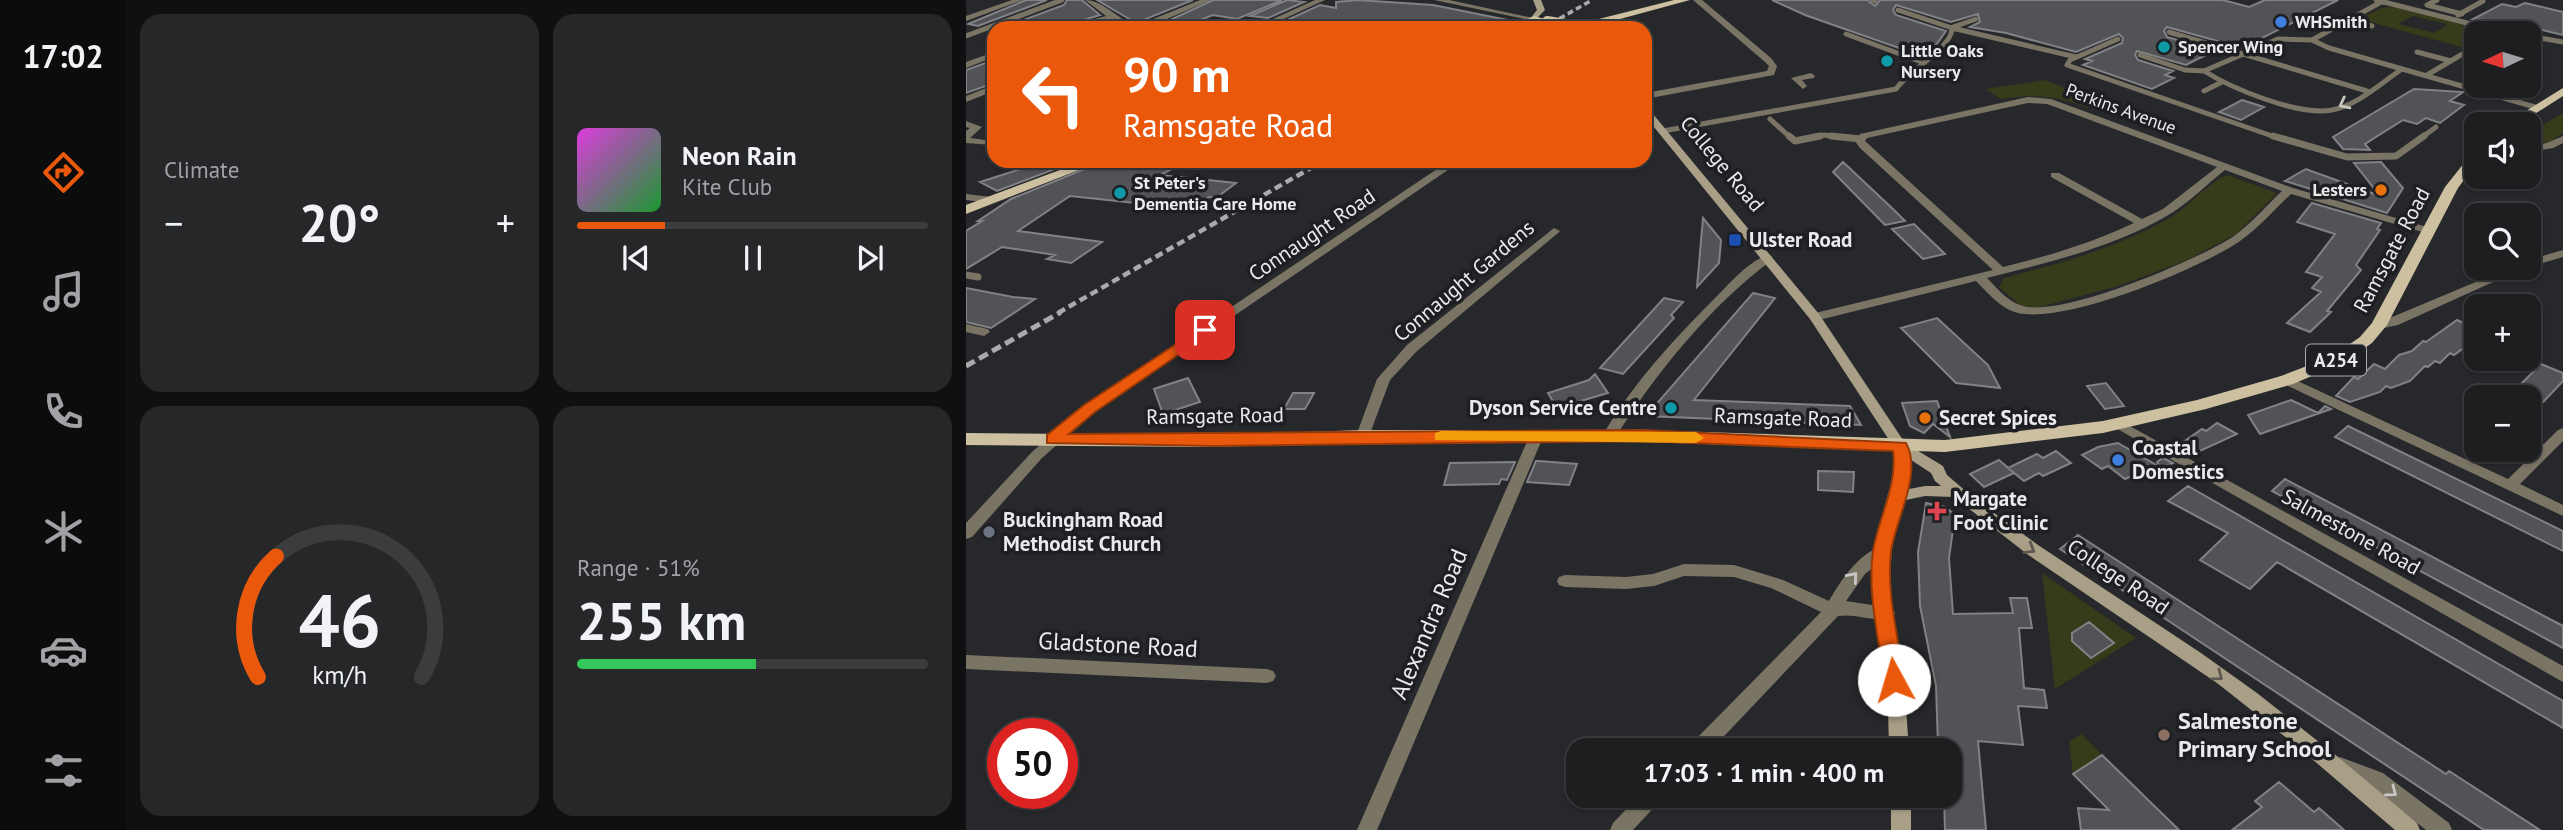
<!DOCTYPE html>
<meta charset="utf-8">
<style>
:root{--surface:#1d1e20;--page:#252729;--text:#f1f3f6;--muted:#a0a2a5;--line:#3b3c3e;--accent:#ea580c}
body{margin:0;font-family:"PT Sans",sans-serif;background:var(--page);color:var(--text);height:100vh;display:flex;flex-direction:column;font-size:26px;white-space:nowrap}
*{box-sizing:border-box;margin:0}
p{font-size:23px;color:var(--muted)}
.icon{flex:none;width:38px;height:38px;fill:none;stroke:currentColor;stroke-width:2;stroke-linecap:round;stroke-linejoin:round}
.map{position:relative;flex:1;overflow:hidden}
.details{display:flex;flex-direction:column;gap:14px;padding:14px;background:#101012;width:840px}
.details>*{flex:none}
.guide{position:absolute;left:21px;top:21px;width:665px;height:147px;border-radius:21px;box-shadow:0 2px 5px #0004,0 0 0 2px var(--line);background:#ea580c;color:#fff;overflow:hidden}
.needle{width:46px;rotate:266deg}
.tools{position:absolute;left:1498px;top:21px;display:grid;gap:14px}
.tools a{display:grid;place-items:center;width:77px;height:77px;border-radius:14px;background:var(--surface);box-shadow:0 2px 5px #0004,0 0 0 2px var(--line);font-size:35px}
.speed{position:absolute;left:21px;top:718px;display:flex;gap:14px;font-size:35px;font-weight:700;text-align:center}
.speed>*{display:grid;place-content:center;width:91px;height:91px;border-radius:50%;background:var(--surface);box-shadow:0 2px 5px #0004,0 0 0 2px var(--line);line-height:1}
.speed .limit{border:10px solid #d22;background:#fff;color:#111}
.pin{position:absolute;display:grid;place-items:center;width:60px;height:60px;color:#fff;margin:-30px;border-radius:14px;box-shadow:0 4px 10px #0006}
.me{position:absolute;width:77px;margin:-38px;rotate:354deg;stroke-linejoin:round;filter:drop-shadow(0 0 5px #0008)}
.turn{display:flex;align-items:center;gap:24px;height:147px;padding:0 21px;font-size:32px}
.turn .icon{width:91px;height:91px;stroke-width:2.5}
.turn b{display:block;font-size:49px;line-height:60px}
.big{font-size:52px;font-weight:700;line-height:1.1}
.details .card{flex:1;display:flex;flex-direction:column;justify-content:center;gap:10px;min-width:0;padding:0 24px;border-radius:21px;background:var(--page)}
.details .dial{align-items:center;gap:0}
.dial svg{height:182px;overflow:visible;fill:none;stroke:var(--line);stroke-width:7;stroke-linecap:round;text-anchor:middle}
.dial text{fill:var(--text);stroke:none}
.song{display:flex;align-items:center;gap:21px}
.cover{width:84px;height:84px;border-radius:10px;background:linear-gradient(135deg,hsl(300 70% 55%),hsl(130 70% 35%))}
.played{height:7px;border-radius:4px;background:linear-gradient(90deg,var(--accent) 25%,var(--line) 25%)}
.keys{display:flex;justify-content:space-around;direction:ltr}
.heat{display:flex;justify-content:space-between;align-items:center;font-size:38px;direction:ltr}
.charge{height:10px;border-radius:5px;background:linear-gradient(90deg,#34c759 51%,var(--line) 0)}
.details .tiles{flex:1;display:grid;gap:14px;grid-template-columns:repeat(2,1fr)}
.trip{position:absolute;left:600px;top:738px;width:396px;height:70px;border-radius:21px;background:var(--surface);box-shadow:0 2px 5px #0004,0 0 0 2px var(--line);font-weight:700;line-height:70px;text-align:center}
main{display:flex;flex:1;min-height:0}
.dock{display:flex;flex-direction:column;width:126px;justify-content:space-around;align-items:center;background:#0c0c0d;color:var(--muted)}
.dock .icon{width:49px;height:49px}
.dock .selected{color:var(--accent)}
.dock b{font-size:32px;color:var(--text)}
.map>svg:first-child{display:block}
</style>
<main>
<nav class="dock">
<b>17:02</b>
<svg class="icon selected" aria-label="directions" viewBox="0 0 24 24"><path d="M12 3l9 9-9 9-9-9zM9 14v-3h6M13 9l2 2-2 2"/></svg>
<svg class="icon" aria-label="music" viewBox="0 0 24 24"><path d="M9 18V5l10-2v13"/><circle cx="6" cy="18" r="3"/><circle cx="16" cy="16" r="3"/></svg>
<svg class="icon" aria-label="phone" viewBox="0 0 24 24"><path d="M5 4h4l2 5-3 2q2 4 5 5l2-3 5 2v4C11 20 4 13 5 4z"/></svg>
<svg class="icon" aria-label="climate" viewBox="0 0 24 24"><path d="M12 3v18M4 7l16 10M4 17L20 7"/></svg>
<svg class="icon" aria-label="car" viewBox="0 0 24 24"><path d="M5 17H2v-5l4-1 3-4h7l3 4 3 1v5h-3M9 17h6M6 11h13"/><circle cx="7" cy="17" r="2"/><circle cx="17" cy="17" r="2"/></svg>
<svg class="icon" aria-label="filters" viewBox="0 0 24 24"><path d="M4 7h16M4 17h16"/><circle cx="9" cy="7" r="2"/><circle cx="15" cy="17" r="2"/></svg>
</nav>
<section class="details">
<div class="tiles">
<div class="card"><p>Climate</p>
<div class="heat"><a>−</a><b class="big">20°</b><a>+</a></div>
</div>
<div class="card">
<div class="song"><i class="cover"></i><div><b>Neon Rain</b><p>Kite Club</p></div></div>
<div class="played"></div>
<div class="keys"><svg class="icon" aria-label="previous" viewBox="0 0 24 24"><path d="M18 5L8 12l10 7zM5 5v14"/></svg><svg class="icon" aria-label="pause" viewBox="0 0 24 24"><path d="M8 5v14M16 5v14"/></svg><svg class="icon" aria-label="next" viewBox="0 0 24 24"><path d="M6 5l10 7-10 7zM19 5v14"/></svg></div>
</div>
<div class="card dial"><svg viewBox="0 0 100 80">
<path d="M14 69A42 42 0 1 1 86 69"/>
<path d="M14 69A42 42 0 0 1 22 16" stroke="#ea580c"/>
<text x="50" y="56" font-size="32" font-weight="700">46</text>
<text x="50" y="72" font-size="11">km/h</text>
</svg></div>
<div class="card"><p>Range · 51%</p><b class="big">255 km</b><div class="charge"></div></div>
</div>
</section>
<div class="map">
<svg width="1597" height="830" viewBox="0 0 1597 830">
<rect width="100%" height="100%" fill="#27282b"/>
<path fill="#373b1a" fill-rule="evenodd" d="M1427 7 1511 28 1517 33H1510V37L1495 47 1394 19 1415 8ZM1447 16 1481 24V25L1468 33 1432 24Z
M1079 80 1129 100H1138L1121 108C1090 95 1068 94 1035 99L1019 89Z
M1597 113V133L1579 146H1563V133Z
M1261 175 1311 193 1270 234 1219 261 1152 286 1070 308 1054 305 1033 287 1038 278C1096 263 1153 247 1205 217 1225 205 1240 184 1261 175Z
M1076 573 1170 638 1089 689Z
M1115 734 1136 755 1107 774 1103 742Z"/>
<path fill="#515356" stroke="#818286" stroke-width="2" d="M60 0H81L12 26 2 24Z
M101 0H116L134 15 91 28H36L98 5Z
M131 0H227L170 23Z
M247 0H316L271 19 247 15 213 28H187Z
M321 0 338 2 302 18 284 16Z
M392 0 467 5 542 20 541 28H363L319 21 354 5 370 8V2Z
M806 0H901L909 6 914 0H1257L1283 7 1299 0H1372L1276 48 1201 27 1198 31 1201 37 1248 51 1220 65 1171 51 1169 55 1172 60 1207 71 1199 75 1208 78 1186 89 1117 65 1126 61 1119 59 1156 43 1157 38 1153 34 1110 52 1040 33 1004 27 1014 22 1012 14 985 22 930 5 927 10 930 15 980 31 970 45 947 53 839 15Z
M1559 3 1597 12V35L1543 22 1507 19 1536 4 1550 7Z
M28 60V83L0 93V70Z
M1448 89 1497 92 1484 101 1498 105 1474 123 1460 118 1451 124 1437 120 1399 144 1404 150 1377 149 1367 137Z
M1276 100 1298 107 1275 120 1253 112Z
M80 161H110L31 191 14 182Z
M138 161H221L194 175 270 183 250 198 243 197 226 209 104 196 52 231 136 242 105 263 81 259 89 255 36 247 0 269V231L16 221H12L45 199Z
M877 162 928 210 939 221 919 225 867 172Z
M1415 162 1437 188 1421 213 1319 181 1340 169 1414 196 1388 163Z
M1346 203 1415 223 1411 229 1414 230 1390 265 1395 270 1361 311 1365 312 1344 332 1321 323 1355 292 1346 288 1356 277 1340 272 1369 234 1331 222Z
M737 218 755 240 753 263 731 287Z
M948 224 956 232 979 254 957 259 926 229Z
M0 288 47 297 69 299 25 328 0 322Z
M787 293 809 298 728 400 884 406 895 425 680 416Z
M698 298 717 302 705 315 708 318 657 374 634 368Z
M971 318 1022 365 1034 388 990 383 935 328Z
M1491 320 1510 329V339L1488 355 1484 353 1474 363 1469 361 1462 367 1459 366 1444 381 1425 388 1420 386 1414 392 1384 402 1370 396 1388 377 1392 379 1408 364 1419 369 1433 355 1446 351 1457 341 1460 342Z
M1575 364 1597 373V381L1563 417V397H1542Z
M629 374 642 393 591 408 582 393 623 380Z
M222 378 234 402 197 414 188 389Z
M1140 383 1158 406 1139 409 1121 386Z
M327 393H348L339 409H318Z
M1325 400 1352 413 1359 406 1365 409 1294 434 1282 415Z
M971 401 984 437 967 424 958 433 944 426 936 403Z
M1251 423 1271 434 1223 456 1209 448 1236 429 1240 431Z
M1382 426 1597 531V551L1369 437Z
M1152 443 1194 467 1191 462 1197 458 1207 463 1173 479 1168 475 1159 479 1142 466 1136 469 1116 455 1132 447Z
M1090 451 1105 463 1077 476 1073 473 1058 481 1042 468 1071 454 1077 458Z
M1033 460 1048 473 1018 487 1004 474Z
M570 461H572L611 464 603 485 561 482Z
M549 462 541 480 535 479 533 484 478 485 484 463Z
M852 471 888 472 887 492 852 490Z
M1319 479 1597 626V648L1306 491Z
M1222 486 1597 701V728L1311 562 1284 589 1234 560 1262 533 1202 501Z
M960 503 979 507 989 515 983 558 987 614 1047 613 1044 598H1061L1066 628H1053L1058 688 1078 690 1081 708 1052 706 1057 745 1012 741 1020 830H979L978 796H984V746L972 745 970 686 954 606 952 552Z
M1112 535 1480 774 1483 771 1574 830H1518L1094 549Z
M1123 622 1148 643 1125 658 1106 641V633Z
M1136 755 1213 830H1115L1112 808 1143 810 1107 774Z
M1313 782 1348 812 1353 808 1378 830H1266L1296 807 1289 801Z"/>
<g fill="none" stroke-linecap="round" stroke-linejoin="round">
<path stroke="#7a7465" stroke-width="5" d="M906 0 909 1
M1410 0 1509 25 1525 33
M1471 0 1461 5 1496 14
M932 10 986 28 1110 57
M1492 15 1517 1
M1380 20 1406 26
M1518 25 1552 33
M987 27 1010 19
M1203 32 1401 91
M880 34 953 61
M0 36 96 0
M1563 36 1597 42
M1152 39 1104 60 1101 65 1312 138
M1346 40 1417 1
M1451 52 1485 61
M1174 55 1219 70 1238 71 1312 39 1346 40 1363 48 1569 107
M1238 71C1267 89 1332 116 1366 110 1392 105 1415 83 1436 69
M1461 75 1510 46
M1238 91 1256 82
M804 119 825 138
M697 131 930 89C943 70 986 48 986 28
M846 138 858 135 881 138
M1455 138 1470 127"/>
<path stroke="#7a7465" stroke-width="7" d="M823 136 829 141 854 136
M865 136 895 139
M1307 136 1381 157 1430 156 1458 136
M0 275 12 277"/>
<path fill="#7a7465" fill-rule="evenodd" d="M46 0H57L0 21V16Z
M119 0C137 0 153 20 170 26L234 0H245L180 28H161L145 20 108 28H94L140 16Z
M349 0H359L298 28H287Z
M468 0H483L572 19 568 21Z
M727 0H736L805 58 811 66 808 75 679 99V93L801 71 803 66 799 62Z
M255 23 274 28H235L236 26Z
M28 52V57L0 68V62Z
M845 73 849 76 848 78 836 80 841 86 837 89 825 78Z
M28 85V91L0 102V96Z
M1062 97 1085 99 1327 188 1468 229 1470 231 1464 234 1460 233 1325 194C1308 210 1293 228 1274 241 1233 269 1100 324 1052 313 1035 309 1022 293 1010 281L849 321 845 320 843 317 845 314 1027 270 894 148 889 141 894 134ZM1062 103 1081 104 1251 167 1197 209 1176 219 1093 173H1085V177L1168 223C1125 243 1083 256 1037 267L899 141 901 138ZM1259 170 1316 191C1299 207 1284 225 1265 238 1230 260 1092 320 1054 305 1041 301 1030 287 1021 278 1084 262 1149 247 1204 214 1224 202 1241 184 1259 170Z
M0 121 16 127 4 138 27 141V145L0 143V131L4 128 0 127Z
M1597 136V143L1587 148 1563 152V146L1581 143Z
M483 161H495L129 411 76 458 6 537 0 539V523L66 452 119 405Z
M0 194 26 197 31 200 26 203 0 200Z
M588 228 594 231 592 233 451 351 424 380 402 439H392L390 436 411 379 441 345Z
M1597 250V257L1563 267V260Z
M802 255 806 256V260C745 305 689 374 649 438H639L637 435C667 383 709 338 751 296 766 281 783 261 802 255Z
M1543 268H1558L1432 325 1413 329 1407 325Z
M0 324 22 329 24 332 18 336 0 332Z
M1321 376 1542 479 1592 430 1597 428V441L1554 484 1597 505V516L1316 383 1314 380Z
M1153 420 1597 666V682L1148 427 1146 424Z
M570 432 577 437 411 830H391L563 437Z
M916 546 922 548 924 552 922 556 899 574 880 601 926 608 929 613 926 618C910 623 890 613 872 616L744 751H721L724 745 855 612 805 588 768 577 718 576 688 586 660 589 599 587 593 585 591 581 593 577 599 575 660 577 687 574 718 564 768 565 817 580 863 601C875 580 892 554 916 546Z
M0 655 301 669 307 671 310 676 307 681 301 683 0 669Z
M1374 757 1417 773 1483 823 1486 830H1460L1403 785 1367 772 1364 766 1367 760Z
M673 796H696L693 802 667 830H644L647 823Z"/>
<path fill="#a99f87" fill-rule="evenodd" d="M567 0H575L579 10 568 21 564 19 571 10Z
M679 107 682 108 853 314 939 443 977 466 981 475 1009 499 1072 545 1235 653 1291 693 1372 757 1451 823 1454 830H1429L1332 747 1251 683 1061 554 988 497 959 496 935 501 928 529 923 581 940 707 943 751H923L922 707 907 581 912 529 928 473 927 446 844 319 679 116ZM942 458 965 473 969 481 975 486H959L938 490 942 473Z
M925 796H945V830H925Z"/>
<path fill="#cdc0a1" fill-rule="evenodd" d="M708 0H724L621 28 595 24 600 21 617 23Z
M568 16 586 21 545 28 546 26Z
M1597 88V96L1553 124H1539Z
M1510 152V164L1492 188 1421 325 1406 343 1379 362 1327 384 1240 409 1137 433 979 452 677 442H397L249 447 0 445V433L249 435 397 430H677L979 440 1137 421 1231 400 1315 376 1367 356 1394 337 1406 323 1479 187 1506 153Z
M118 161H136L0 214V205Z"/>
<path stroke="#a9aaac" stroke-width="3.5" stroke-dasharray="6 3.5" stroke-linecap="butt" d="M577 28 626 0"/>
<path stroke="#a9aaac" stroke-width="4.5" stroke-dasharray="8 4.5" stroke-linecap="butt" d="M92 313 357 161"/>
<path stroke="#a9aaac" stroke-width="5" stroke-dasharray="10 5" stroke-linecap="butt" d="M0 366 95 312"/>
<path stroke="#cdc0a1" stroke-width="10" d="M581 21 600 24"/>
</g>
<defs><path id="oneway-chevron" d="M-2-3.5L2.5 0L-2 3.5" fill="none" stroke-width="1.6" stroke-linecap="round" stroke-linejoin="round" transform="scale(1.75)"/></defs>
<g stroke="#c8c7c4">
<use href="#oneway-chevron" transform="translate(1378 104) rotate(153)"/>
<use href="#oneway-chevron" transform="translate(887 577) rotate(-49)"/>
<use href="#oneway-chevron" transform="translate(1426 792) rotate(37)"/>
</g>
<g stroke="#5d594f">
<use href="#oneway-chevron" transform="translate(1064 549) rotate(32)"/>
<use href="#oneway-chevron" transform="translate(1252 676) rotate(37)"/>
</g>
<path fill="#ea580c" stroke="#983908" stroke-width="2" d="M239 325 246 330 244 333 129 412 103 434 677 430 940 443C957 474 929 520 925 552 920 594 933 639 938 680L935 686 928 689 921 686 918 680C913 639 901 592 907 551 912 519 932 485 927 451L677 441 249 446 81 443V435L118 405Z"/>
<path fill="#f59e0b" d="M475 431 730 432 738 438 730 443 469 440V433Z"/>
<g fill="#3f7fe0" stroke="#1e1f22" stroke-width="2.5">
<circle cx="1315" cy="22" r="7"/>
<circle cx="1152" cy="460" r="7"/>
</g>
<g fill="#0f9aa8" stroke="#1e1f22" stroke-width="2.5">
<circle cx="1198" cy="47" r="7"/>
<circle cx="921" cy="61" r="7"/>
<circle cx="154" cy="193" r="7"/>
<circle cx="705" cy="408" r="7"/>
</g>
<g fill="#e8710a" stroke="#1e1f22" stroke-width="2.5">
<circle cx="1415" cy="190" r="7"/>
<circle cx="959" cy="418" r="7"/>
</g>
<rect fill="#1a4fb4" stroke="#1e1f22" stroke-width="2.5" x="762" y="233" width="14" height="14" rx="3.5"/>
<path fill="#e0444e" stroke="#1e1f22" stroke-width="2.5" d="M967.5 500.5h7v7h7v7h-7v7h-7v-7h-7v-7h7z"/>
<circle fill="#6b7280" stroke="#1e1f22" stroke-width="2.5" cx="23" cy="532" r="7"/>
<circle fill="#8d6e63" stroke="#1e1f22" stroke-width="2.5" cx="1198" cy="735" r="7"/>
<g text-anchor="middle" stroke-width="7" stroke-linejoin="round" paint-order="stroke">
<g font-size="18" font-weight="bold" fill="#e9eaec" stroke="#1e1f22" text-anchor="start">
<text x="1329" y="28">WHSmith</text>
<text x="1212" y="53">Spencer Wing</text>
<text x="935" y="57">Little Oaks<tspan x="935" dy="21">Nursery</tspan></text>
<text x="168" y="189">St Peter's<tspan x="168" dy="21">Dementia Care Home</tspan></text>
<text x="1401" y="196" text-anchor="end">Lesters</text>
</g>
<g font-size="18" fill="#e9eaec" stroke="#1e1f22">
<text transform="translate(1155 109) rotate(20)" y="6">Perkins Avenue</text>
</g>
<rect fill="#1e1f22" stroke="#acadaf" stroke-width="2" x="1340" y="344.5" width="60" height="31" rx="5"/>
<g font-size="19" font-weight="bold" fill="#e9eaec">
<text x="1370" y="367">A254</text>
</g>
<g font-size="21" fill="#e9eaec" stroke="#1e1f22">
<text transform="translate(756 164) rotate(50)" y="7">College Road</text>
<text transform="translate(346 235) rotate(-34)" y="7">Connaught Road</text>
<text transform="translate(1426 250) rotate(-62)" y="7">Ramsgate Road</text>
<text transform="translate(498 281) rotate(-40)" y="7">Connaught Gardens</text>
<text transform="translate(249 416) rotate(-1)" y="7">Ramsgate Road</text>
<text transform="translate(817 418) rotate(2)" y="7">Ramsgate Road</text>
<text transform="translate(1385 532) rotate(29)" y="7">Salmestone Road</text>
<text transform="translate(1152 577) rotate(34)" y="7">College Road</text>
</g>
<g font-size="21" font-weight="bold" fill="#e9eaec" stroke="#1e1f22" text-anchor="start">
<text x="783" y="247">Ulster Road</text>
<text x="691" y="415" text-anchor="end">Dyson Service Centre</text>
<text x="973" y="425">Secret Spices</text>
<text x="1166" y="455">Coastal<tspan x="1166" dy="24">Domestics</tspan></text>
<text x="987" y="506">Margate<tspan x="987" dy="24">Foot Clinic</tspan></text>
<text x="37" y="527">Buckingham Road<tspan x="37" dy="24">Methodist Church</tspan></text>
</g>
<g font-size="24" fill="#e9eaec" stroke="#1e1f22">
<text transform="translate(463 624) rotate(-67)" y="8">Alexandra Road</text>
<text transform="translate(152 645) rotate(3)" y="8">Gladstone Road</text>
</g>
<g font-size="24" font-weight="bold" fill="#e9eaec" stroke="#1e1f22" text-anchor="start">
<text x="1212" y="729">Salmestone<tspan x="1212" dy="28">Primary School</tspan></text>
</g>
</g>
</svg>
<div class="tools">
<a><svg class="needle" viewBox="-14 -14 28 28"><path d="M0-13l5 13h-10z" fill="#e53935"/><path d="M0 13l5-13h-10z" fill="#a0a2a5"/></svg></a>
<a><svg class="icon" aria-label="sound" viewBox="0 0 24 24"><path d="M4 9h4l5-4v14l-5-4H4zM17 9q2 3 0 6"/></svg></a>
<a><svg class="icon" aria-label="search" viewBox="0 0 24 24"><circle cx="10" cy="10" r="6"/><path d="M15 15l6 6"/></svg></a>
<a>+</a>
<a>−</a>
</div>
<div class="speed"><div class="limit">50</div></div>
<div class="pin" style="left:239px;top:330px;background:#d93025"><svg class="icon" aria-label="arrive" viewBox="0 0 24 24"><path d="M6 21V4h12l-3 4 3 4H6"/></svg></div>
<svg class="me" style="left:928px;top:680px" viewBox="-20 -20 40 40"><circle r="19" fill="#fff"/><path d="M0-13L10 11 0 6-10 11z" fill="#ea580c"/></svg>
<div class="trip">17:03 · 1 min · 400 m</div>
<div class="guide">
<div class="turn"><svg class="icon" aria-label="left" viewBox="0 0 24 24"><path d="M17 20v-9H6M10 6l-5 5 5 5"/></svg><div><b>90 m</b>Ramsgate Road</div></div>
</div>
</div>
</main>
